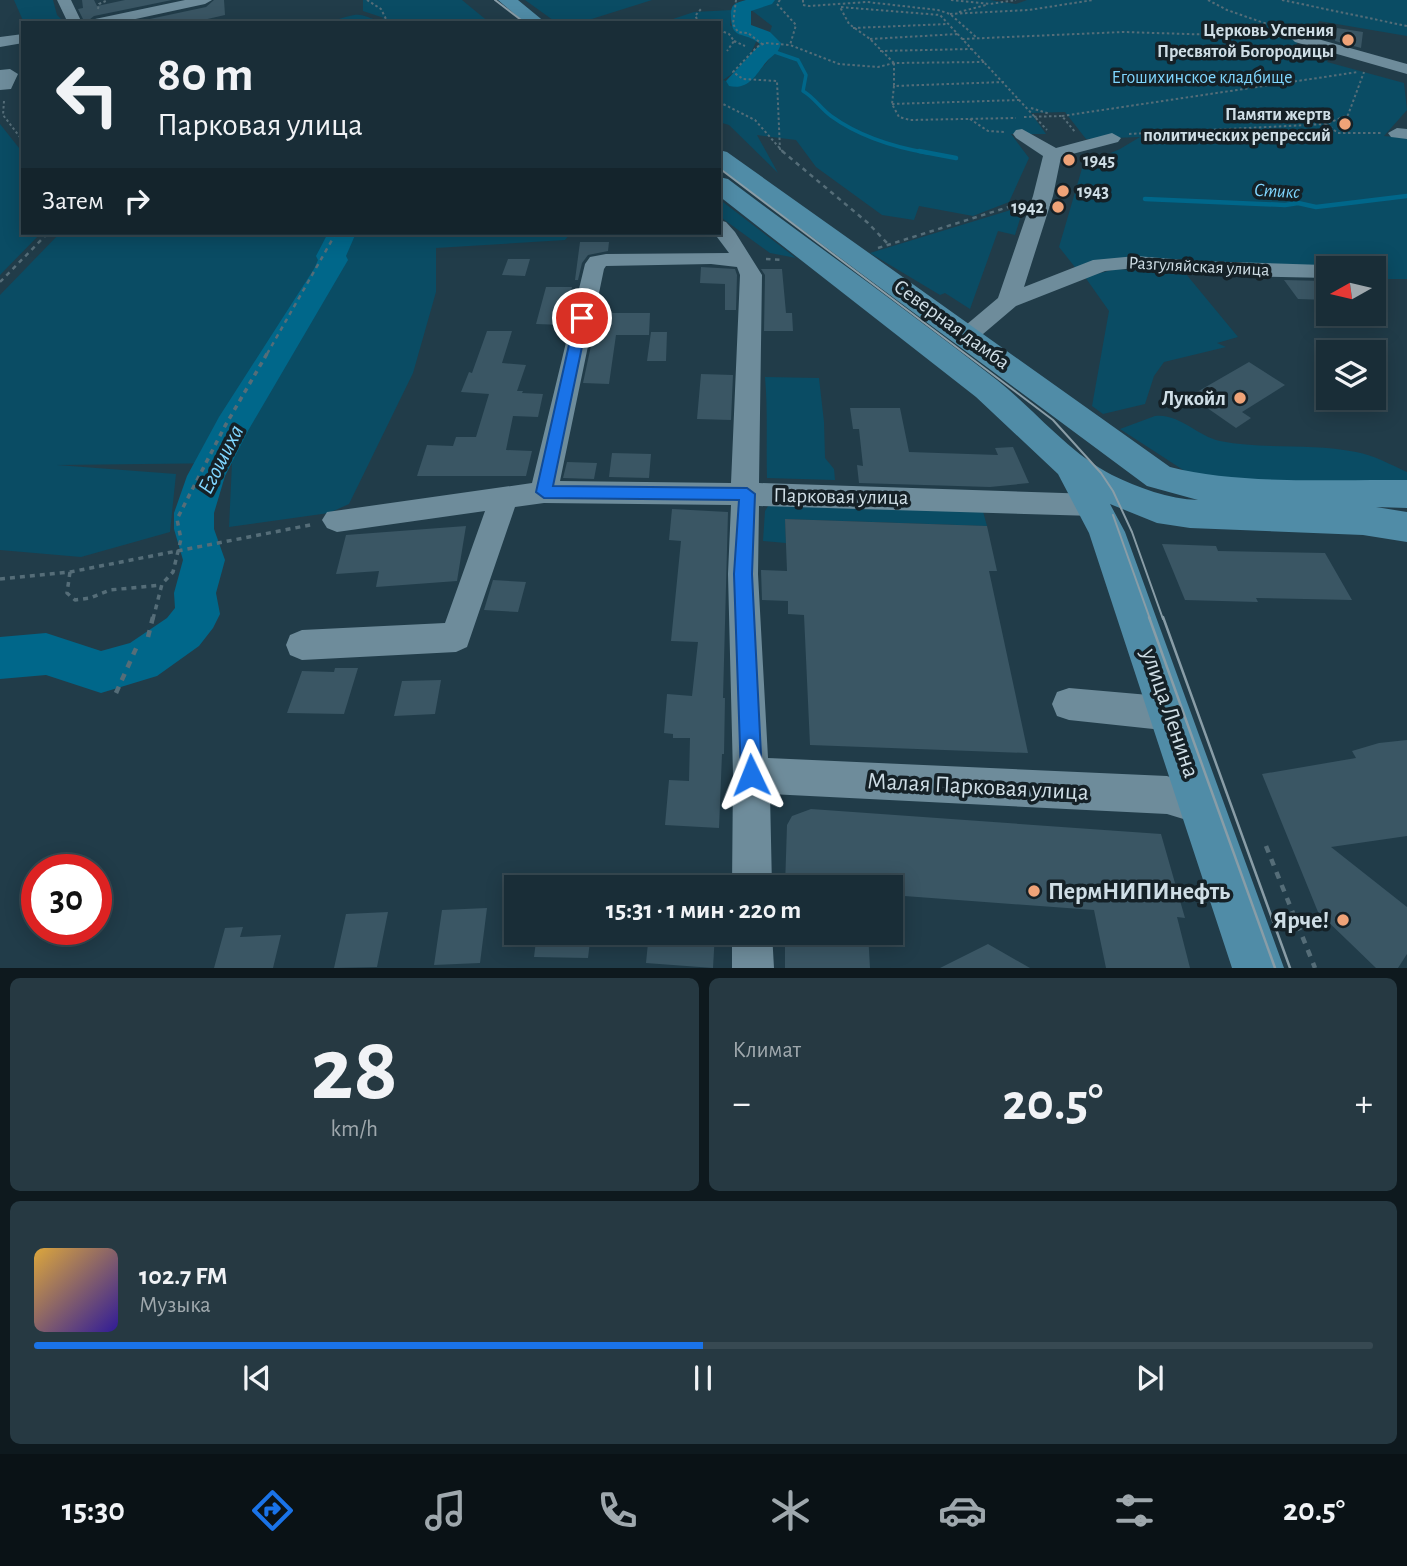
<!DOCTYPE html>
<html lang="ru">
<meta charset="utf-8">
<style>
:root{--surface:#192d37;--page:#263942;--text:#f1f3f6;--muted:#9fa8ad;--line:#374952;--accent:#1a73e8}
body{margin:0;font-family:"Alegreya Sans",sans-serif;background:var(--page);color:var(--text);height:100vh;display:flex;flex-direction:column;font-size:26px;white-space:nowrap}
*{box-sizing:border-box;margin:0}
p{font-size:23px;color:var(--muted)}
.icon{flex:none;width:38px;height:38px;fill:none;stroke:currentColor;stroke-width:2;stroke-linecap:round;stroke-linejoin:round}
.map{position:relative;height:968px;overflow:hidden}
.details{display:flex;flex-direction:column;gap:10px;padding:10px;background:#0e191e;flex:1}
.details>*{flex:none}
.hud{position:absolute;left:21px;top:21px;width:700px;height:214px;border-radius:0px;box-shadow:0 4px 18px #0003,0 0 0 2px var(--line);background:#192d37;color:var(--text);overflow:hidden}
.needle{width:46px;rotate:262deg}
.tools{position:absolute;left:1316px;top:256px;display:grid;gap:14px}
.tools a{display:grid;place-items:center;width:70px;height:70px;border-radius:0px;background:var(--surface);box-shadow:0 4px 18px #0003,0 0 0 2px var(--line);font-size:35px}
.speed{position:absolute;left:21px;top:854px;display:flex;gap:14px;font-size:35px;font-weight:700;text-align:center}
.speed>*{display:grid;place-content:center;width:91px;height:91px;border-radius:50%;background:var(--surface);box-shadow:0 4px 18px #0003,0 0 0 2px var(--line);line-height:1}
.speed .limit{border:10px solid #d22;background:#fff;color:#111}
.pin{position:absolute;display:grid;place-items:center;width:60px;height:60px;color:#fff;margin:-30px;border:4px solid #fff;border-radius:50%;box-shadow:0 2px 7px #0007}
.me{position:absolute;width:77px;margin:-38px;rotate:358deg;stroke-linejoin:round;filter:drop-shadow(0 0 5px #0008)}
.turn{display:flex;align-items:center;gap:24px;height:147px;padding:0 21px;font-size:32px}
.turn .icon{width:91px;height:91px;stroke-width:2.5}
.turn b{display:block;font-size:49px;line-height:60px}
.then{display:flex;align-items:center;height:66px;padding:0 21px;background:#0003;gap:14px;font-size:26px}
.big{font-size:52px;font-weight:600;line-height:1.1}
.details .card{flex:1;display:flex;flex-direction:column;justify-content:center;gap:10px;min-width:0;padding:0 24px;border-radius:10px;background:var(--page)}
.details .dial{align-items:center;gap:0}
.dial b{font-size:91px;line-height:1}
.song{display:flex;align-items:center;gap:21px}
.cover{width:84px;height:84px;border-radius:10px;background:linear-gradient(135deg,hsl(40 70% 55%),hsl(250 70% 35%))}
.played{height:7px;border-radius:4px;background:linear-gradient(90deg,var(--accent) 50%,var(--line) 50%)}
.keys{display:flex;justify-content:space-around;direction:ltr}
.heat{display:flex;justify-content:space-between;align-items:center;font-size:38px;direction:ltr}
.details .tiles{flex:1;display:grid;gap:10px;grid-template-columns:1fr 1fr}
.card:last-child{grid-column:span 2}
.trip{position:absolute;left:504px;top:875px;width:399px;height:70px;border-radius:0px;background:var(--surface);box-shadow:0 4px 18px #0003,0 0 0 2px var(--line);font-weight:600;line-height:70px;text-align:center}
.dock{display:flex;height:112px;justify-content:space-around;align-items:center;background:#0a1216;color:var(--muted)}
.dock .icon{width:49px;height:49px}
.dock .on{color:var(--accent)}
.dock b{font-size:32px;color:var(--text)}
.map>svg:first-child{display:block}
</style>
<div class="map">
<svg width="1407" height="968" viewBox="0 0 1407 968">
<rect width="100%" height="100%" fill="#213c49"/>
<path fill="#0a4c64" d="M14 0H53L57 15 65 23H24Z
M363 0H462L490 23H321C333 22 342 17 354 15 367 13 372 23 384 18L363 11Z
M525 0H652L579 23H557Z
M774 0H990L1016 4 1027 0H1407V36L1319 21 1314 32 1304 31 1296 45 1332 53 1327 62 1404 83 1407 110 1384 136 1407 138V279H1374V268H1328V271L1125 259 1078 271 1059 247 1083 165 1120 149 1140 137 1086 139 1065 112 1031 113 1046 134H1011L1029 158 1009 202 973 216 919 206 914 220 882 215 816 167 796 140 757 135 778 173 729 125 719 122V23H661L694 12 732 10 730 25 757 40 745 65 723 80 739 85C755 75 773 62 776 42L770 32 772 26 750 9Z
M0 124 23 153V233H41L0 275Z
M719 199 796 258 770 253 719 216Z
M1024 206 1015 235 998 231 970 309 945 293 940 295 870 253Z
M60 233H571L565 240 436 248V292L413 373 349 504 329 513 229 527 232 463 57 465 176 474 170 532 81 557 0 550V295Z
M1116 269 1186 274 1238 337 1217 343 1226 347 1164 362 1154 376 1145 404 1103 414 1092 406 1109 311 1085 277Z
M765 377 819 378 824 422 825 458 834 469 835 480 767 478C766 444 768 411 765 377Z
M1155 416C1179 413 1197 436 1220 441 1265 450 1312 443 1356 452 1374 455 1391 465 1407 472V486L1194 477 1120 429Z
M770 503 982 508 987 526 785 519 786 543 763 541 765 511Z"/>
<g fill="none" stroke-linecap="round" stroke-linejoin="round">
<path stroke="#00678a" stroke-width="3.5" d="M769 50 798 60 806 75 803 91C815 98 820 108 831 116 860 137 893 147 928 153"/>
<path stroke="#00678a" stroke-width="4.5" d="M919 151 956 158
M1145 199 1285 205 1298 203 1316 207 1407 196"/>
<path fill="#00678a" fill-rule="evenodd" d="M746 0H775L772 4 751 11V25L770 32 781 43C779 53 774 54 768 60 757 72 750 91 729 86L726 81 760 44C744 30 731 42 731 15 731 3 736 3 746 0Z
M328 233H356L346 256 348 260 249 429 225 476 214 513V529L225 560 216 593 220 614 213 628 199 646 157 676 101 693 46 675 0 679V637L46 633 101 651 130 643 167 618 175 608 174 593 183 560 174 529V513L187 476 219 417 314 269 318 260 316 256Z"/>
</g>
<path fill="#3a5664" d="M82 0H94L97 6 125 0H172L94 16 85 23 78 9 83 8Z
M214 0H224L225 15 190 23H131L206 7Z
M1337 28 1363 32 1361 48 1335 41Z
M580 242H609L608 251 588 255 582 263 578 280H575Z
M508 259H530L525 276 502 275Z
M701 267 735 269 737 275 736 310H725V284L700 283Z
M761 269H782L786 313H792L793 331H764L765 275Z
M1284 280 1324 281 1328 286V300L1298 299Z
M546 287H572L564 325 536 324Z
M598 313H650L649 335H616L609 384 583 383Z
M487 331H512L502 363 526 365 517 391H523L522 393 543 394 538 417 513 416 506 450 532 451 526 476H417L427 445 453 446 456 437H476L489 394 461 392 469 372 472 373Z
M651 332H667L666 361H647Z
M1249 362 1285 385 1242 412 1251 418 1236 428 1190 396Z
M701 374 733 375 731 420 697 419Z
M850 408H900L909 452 998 455 995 448 1013 447 1029 483 990 487 859 483 857 465 863 466 859 429H853Z
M612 453 651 454 649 478 609 477Z
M567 462 597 463 594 479 563 478Z
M672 509 728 512 723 698H725L724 754H722L719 828 665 825 669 780 689 781 690 738H673V734L664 733 667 694 692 696 698 642 671 641 681 541 669 540Z
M785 519 987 526 997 571H989L1028 753 810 745 804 615 788 614V601L762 600 761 570 787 571Z
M466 526 457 581 376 587 379 571 336 574 346 535Z
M1162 544 1216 546 1218 551 1325 553 1352 600 1256 598 1258 602 1185 600Z
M493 580 526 582 518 612 484 610Z
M335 668H358L344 714 287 713 302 671 334 672Z
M441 680 435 714 394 716 402 681Z
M1407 740V836L1331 847 1407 907V954L1398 968H1376L1318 912 1262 774 1356 758 1352 751 1379 743Z
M811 809 1161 834 1185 918 1177 917 1190 968H1106L1094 910 891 895V887H785L787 825 792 816Z
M487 908 480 963 434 965 442 910Z
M388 912 377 967 334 968 346 914Z
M243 927 240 937 281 935 273 968H214L225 928Z
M537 933H591L588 958 534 957Z
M649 933H715L713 968 646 963Z
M785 933H868L870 968H785Z
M988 944 1030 968H940Z"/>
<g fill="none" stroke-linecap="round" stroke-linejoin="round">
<path stroke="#556d78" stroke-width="2" stroke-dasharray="2.5 2.5" stroke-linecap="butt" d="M367 0 381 9 388 23
M736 0 733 24 738 32 748 33 762 44
M780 0 777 4 796 25 790 45
M803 0V5L809 6 867 2 938 10 950 14 976 37
M951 0 990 4 1016 0
M1208 0 1227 10 1287 31
M1282 0 1407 26
M98 9 99 4 108 0
M959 12 986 5
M950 14 1029 10 1093 0
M700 23 695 16 701 9
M853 28 948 24
M719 30 729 34 734 41 727 51
M870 39 958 34
M962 39 1123 32 1284 37
M734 41 745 46
M880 51 972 49
M894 63 870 39 849 24 840 7 940 15 1047 130
M894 63V86
M1004 82 894 86 892 104 899 117 910 120 1016 118
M4 101 3 115 23 141
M719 102 755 120 784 153
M892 104 1019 100
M1031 108 1050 114
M1062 116 1358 72
M1024 117 1062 116 1075 132
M970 119 988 131 1004 132
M1326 124 1338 133H1381
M1129 134 1326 124 1348 115 1364 72
M780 150 777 81 743 79 733 72 757 47 765 43 790 45 839 64 878 67 894 63 985 62"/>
<path stroke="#556d78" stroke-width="2.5" stroke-dasharray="4.5 4.5" stroke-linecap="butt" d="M782 151 868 223 889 245
M878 248 1018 204
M766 259 782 260
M0 282 48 233
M267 354 336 233"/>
<path stroke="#556d78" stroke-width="3.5" stroke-dasharray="5 5" stroke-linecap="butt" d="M70 572 67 593 75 600 90 598 110 590 161 585
M0 579 70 572 315 524
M153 619 162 584 173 572 181 539 177 519 225 426 268 352"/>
<path stroke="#556d78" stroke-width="4.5" stroke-dasharray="7 7" stroke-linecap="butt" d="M148 637 153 617
M116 693 138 644
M1266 846 1315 968"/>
<path fill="#6e8c9b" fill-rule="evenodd" d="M57 0H71L82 23H68Z
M185 0H212L205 4 117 23H88L95 19Z
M23 34V43L0 47V37Z
M1300 34 1407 64V74L1295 42 1292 39Z
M10 69 18 74 11 89 0 90V70Z
M1397 128 1407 129V139L1391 137 1388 133Z
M1022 129 1056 148 1112 133 1121 138 1118 142 1061 157 1053 196 1024 287 1093 260 1136 256 1197 261 1324 265 1332 268H1328V278L1197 275 1136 268 1105 271 1016 306 976 340 968 343 960 340 956 335 960 330 998 298 1033 196 1043 156 1016 138 1013 134 1016 130Z
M719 220 726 222 735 232 762 275 759 483 1094 494 1104 497 1108 505 1104 513 1094 516 759 506 758 574 768 758 1167 776 1216 793 1222 806 1216 819 1203 825 1167 814 770 794 772 887H732L733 775 728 574 731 505 544 503 515 507 467 647 456 652 302 660 290 655 286 645 290 635 302 630 445 623 485 511 337 532 327 528 322 520 327 512 532 483 585 264 590 257 606 254 729 253 714 233H719ZM711 264 737 267 740 275 731 483 560 481 604 269 606 266Z
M1069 688 1172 697 1184 702 1189 714 1184 726 1172 731 1069 720 1057 716 1052 704 1057 692Z
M732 933H772L774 968H732Z"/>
<path fill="#508ca7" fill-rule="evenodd" d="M498 0H518L546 23H525Z
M719 150 727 152 1170 467C1238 485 1335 479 1407 480V508L1376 507 1407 512V542L1363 535 1190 528 1157 523 1110 504 1125 532 1284 968H1232L1089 533 1058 474 976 397 719 196V177L728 179C817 246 909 311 997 380 1035 410 1068 452 1112 475 1139 488 1168 499 1198 500L1147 486 719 168Z"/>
<path stroke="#899da7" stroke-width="2" d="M495 0 525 23
M719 168 1053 420 1101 473 1113 491 1132 532 1163 619
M1113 515 1150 619"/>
<path stroke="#899da7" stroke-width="2.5" d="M1149 617 1275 968
M1163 617 1290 968"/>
</g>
<path fill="#1a73e8" stroke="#114b97" stroke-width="2" d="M582 314 588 318 553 486 747 488 755 494 752 574 762 775 759 782 751 785 744 782 741 775 734 574 739 500 544 498 536 492 575 318Z"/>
<g fill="#efa378" stroke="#152127" stroke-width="2.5">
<circle cx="1348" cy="40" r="7"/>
<circle cx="1345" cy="124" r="7"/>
<circle cx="1069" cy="160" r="7"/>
<circle cx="1063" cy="191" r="7"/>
<circle cx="1058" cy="207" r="7"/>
<circle cx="1240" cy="398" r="7"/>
<circle cx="1034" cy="891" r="7"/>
<circle cx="1343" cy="920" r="7"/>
</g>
<g text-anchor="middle" stroke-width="7" stroke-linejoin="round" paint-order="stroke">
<g font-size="18" font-weight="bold" fill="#cfdee6" stroke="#152127" text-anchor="end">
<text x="1334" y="36">Церковь Успения<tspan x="1334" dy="21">Пресвятой Богородицы</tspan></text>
<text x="1331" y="120">Памяти жертв<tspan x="1331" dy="21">политических репрессий</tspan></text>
<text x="1083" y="166" text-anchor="start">1945</text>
<text x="1077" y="197" text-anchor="start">1943</text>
<text x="1044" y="213">1942</text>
</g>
<g font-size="18" fill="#7fd6fe" stroke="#152127">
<text x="1202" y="83">Егошихинское кладбище</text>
</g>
<g font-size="18" fill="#cfdee6" stroke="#152127">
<text transform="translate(1199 266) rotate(3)" y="6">Разгуляйская улица</text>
</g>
<g font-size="19" font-style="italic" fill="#80d6ff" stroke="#152127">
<text transform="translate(1277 190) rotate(3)" y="7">Стикс</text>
</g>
<g font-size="21" fill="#cfdee6" stroke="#152127">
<text transform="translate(952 324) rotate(36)" y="7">Северная дамба</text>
<text transform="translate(841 496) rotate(1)" y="7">Парковая улица</text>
</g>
<g font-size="21" font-weight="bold" fill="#cfdee6" stroke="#152127" text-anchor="end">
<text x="1226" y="405">Лукойл</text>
</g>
<g font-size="23" font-style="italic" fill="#80d6ff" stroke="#152127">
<text transform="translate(220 459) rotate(-63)" y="8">Егошиха</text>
</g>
<g font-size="24" fill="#cfdee6" stroke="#152127">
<text transform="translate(1171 713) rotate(71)" y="8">улица Ленина</text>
<text transform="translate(978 786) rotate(3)" y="8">Малая Парковая улица</text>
</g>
<g font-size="24" font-weight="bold" fill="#cfdee6" stroke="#152127" text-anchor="start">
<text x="1048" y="899">ПермНИПИнефть</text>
<text x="1329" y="928" text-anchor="end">Ярче!</text>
</g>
</g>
</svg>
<div class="tools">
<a><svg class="needle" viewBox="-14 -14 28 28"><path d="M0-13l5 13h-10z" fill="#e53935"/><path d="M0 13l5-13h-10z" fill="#9fa8ad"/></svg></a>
<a><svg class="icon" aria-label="layers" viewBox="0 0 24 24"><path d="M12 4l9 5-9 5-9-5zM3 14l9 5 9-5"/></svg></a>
</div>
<div class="speed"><div class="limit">30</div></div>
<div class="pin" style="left:582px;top:318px;background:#d93025"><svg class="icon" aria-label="arrive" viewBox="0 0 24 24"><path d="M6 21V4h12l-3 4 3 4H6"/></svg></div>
<svg class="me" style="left:751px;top:775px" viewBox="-20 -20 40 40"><path d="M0-17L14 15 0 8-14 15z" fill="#1a73e8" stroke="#fff" stroke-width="4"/></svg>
<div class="trip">15:31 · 1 мин · 220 m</div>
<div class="hud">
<div class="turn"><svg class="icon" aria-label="left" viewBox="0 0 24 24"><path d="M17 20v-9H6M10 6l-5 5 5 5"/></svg><div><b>80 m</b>Парковая улица</div></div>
<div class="then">Затем<svg class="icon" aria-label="right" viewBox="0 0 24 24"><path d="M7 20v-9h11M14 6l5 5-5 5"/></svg></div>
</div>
</div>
<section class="details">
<div class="tiles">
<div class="card dial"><b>28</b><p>km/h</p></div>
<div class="card"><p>Климат</p>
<div class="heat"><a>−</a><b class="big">20.5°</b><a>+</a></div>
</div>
<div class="card">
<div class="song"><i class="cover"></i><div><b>102.7 FM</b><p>Музыка</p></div></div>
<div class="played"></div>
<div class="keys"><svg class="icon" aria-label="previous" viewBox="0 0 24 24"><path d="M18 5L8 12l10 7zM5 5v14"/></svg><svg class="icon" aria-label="pause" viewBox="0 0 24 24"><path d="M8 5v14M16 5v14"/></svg><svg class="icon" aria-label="next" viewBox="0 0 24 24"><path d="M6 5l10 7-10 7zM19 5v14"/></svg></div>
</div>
</div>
</section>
<nav class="dock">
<b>15:30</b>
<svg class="icon on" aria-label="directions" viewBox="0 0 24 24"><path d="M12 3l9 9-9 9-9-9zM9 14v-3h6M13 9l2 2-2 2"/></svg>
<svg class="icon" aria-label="music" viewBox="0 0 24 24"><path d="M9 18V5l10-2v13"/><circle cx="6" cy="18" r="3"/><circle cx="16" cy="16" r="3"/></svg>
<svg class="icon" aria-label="phone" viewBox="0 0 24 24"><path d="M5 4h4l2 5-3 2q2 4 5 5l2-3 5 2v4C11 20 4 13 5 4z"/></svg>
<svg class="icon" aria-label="climate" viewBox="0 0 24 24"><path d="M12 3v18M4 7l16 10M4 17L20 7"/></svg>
<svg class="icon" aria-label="car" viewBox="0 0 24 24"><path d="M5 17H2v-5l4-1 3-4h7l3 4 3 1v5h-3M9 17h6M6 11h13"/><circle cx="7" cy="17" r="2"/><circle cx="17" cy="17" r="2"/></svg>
<svg class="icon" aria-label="filters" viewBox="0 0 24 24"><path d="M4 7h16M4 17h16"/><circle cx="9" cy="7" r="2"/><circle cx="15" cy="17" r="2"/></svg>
<b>20.5°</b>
</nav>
